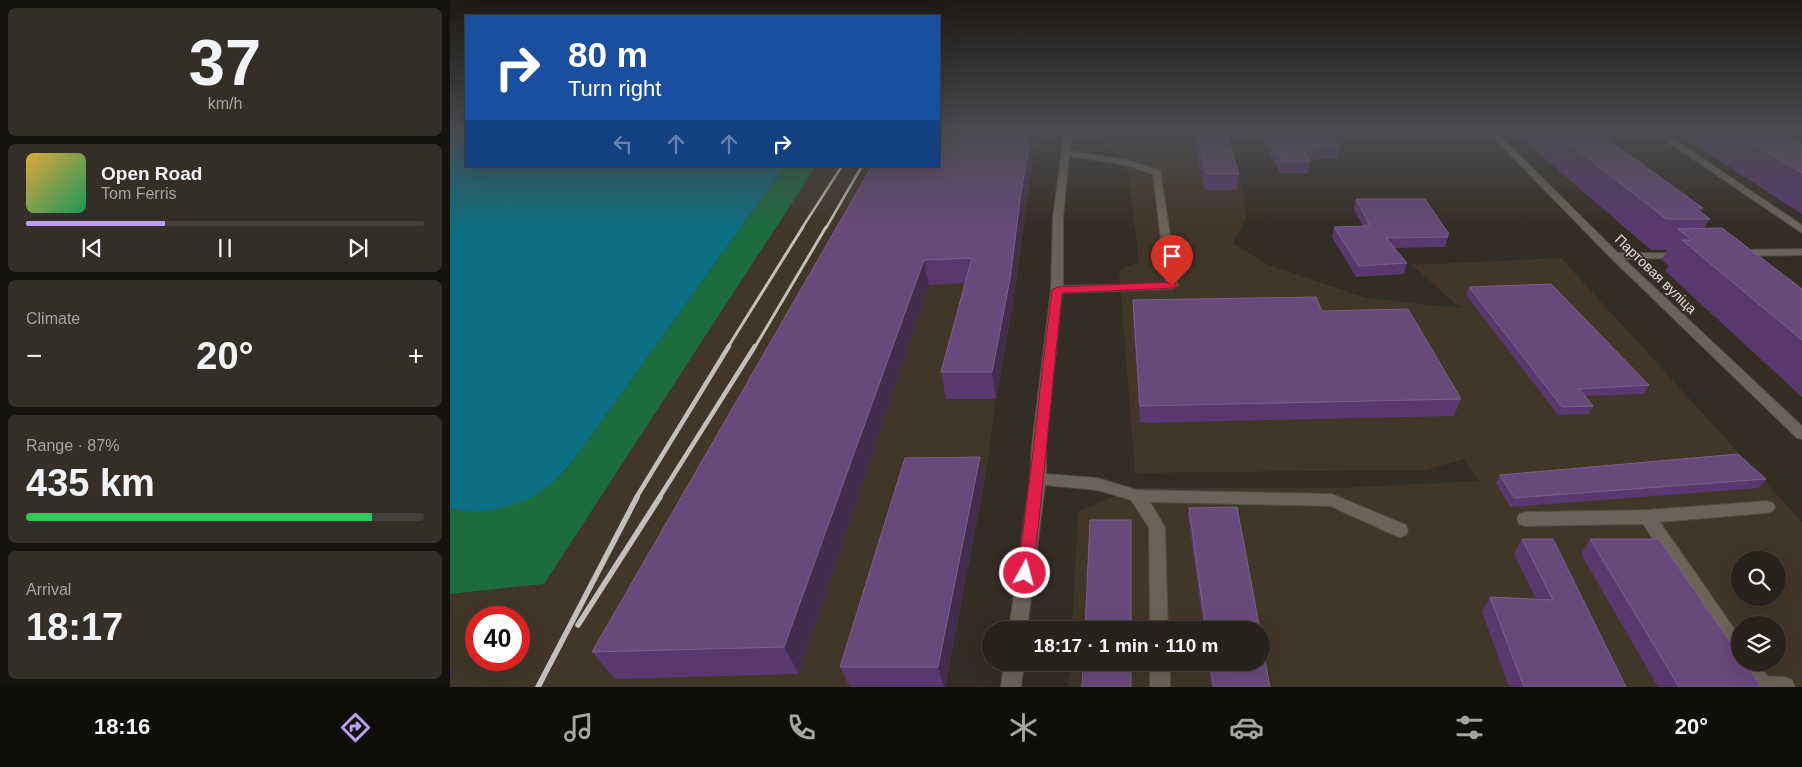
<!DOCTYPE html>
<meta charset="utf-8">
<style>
:root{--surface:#27221b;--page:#332f28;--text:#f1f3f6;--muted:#a4a4a3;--line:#433f3a;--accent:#bca0f2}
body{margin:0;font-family:Arial,sans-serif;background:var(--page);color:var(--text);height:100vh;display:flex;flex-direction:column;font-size:19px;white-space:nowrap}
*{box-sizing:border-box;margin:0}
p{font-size:16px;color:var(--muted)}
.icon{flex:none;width:28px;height:28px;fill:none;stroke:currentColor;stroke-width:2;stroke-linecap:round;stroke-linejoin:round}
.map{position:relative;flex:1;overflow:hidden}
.panel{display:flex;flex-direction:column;gap:8px;padding:8px;background:#15130f;width:450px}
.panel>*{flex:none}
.top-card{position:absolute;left:15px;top:15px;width:475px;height:152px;border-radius:0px;box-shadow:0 5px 20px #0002,0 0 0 1px var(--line);background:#1a4fa0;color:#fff;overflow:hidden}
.buttons{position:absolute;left:1281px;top:551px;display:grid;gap:10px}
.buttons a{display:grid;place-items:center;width:55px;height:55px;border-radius:50%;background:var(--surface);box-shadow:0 5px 20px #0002,0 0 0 1px var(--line);font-size:25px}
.speed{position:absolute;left:15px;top:606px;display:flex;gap:10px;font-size:25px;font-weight:700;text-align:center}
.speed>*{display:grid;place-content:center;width:65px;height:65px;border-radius:50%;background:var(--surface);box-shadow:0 5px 20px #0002,0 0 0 1px var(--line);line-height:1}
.speed .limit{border:8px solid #d22;background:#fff;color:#111}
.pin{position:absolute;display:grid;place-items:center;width:42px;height:42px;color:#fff;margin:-51px -21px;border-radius:50% 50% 50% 0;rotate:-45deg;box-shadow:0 0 5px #0007}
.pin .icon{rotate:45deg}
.me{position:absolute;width:55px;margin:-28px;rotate:7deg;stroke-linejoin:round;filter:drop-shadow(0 0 4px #0008)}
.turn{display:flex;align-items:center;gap:18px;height:105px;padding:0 20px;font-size:22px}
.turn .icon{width:65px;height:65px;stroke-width:2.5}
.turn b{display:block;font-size:35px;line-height:42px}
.lanes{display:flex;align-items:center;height:48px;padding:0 20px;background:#0003;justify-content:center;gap:25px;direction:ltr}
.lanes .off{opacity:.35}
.big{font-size:38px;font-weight:600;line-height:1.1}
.panel .widget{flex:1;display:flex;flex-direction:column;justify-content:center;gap:8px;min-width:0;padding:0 18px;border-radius:8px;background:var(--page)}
.panel .dial{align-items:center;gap:0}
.dial b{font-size:65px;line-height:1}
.song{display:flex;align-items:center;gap:15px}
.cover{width:60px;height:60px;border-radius:8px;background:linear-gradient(135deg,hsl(40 70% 55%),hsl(150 70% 35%))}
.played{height:5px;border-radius:2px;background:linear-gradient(90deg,var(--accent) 35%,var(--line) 35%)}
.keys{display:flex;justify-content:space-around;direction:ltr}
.heat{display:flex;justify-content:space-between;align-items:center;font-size:28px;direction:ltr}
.charge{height:8px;border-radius:4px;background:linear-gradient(90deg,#34c759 87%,var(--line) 0)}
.trip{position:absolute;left:532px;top:621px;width:288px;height:50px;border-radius:25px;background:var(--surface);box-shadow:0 5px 20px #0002,0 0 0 1px var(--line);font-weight:600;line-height:50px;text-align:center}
.tabs{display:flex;height:80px;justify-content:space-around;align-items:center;background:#100e0b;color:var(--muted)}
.tabs .icon{width:35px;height:35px}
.tabs .active{color:var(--accent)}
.tabs b{font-size:22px;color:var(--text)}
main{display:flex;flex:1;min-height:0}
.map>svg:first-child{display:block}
</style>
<main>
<section class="panel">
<div class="widget dial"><b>37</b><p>km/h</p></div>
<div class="widget">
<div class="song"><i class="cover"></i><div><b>Open Road</b><p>Tom Ferris</p></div></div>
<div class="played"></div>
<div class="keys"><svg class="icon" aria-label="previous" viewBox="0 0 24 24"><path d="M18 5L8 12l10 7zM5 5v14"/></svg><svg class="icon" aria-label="pause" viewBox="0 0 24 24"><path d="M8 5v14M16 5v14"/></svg><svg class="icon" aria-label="next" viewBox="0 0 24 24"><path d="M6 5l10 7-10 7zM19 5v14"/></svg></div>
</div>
<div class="widget"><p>Climate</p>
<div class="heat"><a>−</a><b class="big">20°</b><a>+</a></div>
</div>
<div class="widget"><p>Range · 87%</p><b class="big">435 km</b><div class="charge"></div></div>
<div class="widget"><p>Arrival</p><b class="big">18:17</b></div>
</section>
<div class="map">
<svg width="1352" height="687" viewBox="0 0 1352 687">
<rect width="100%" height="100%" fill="#342d24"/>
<path fill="#413627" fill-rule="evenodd" d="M655 133H778L793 189 796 218 783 243 816 264 916 298 1010 308 962 265 1111 258 1352 522V687H618L620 663 811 662V630H622L628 511 685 488H890L1029 481 1014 459 976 470 685 473 669 270 689 262 676 157 660 152ZM1290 560H1328V598H1290ZM1290 625H1328V662H1290Z
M586 135 565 293 546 399 535 481 495 687H0V594L94 584 366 166H489ZM26 618H69V660H26Z"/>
<path fill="#1c6c3d" d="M335 166H366L94 584 0 594V508L17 512 95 489 112 474 126 457Z"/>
<path fill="#0c6e81" d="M0 133H16V166H335L126 457C117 468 108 479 96 488 77 503 44 512 19 512 13 512 6 509 0 508Z"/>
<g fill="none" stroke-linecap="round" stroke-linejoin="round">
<g stroke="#4f4a42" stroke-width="2">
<path id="minor" d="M614 133H622L620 151 677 160 710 170 728 286 722 289 612 293 596 445V474L647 478 687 490 882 494 956 525 958 530 956 535 950 537 944 535 880 506 700 502 715 527 718 630H700L699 528 681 500 647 490 595 485 577 630H559L580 479 582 445 601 290 603 217ZM619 156 676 165 703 174 716 283 613 286V217Z
M1039 133H1047L1168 253H1234L1235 255 1230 258 1174 259 1352 426V439L1347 438 1161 258Z
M1205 133H1214L1352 225V233Z
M1352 249V255L1290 256 1285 253 1290 250Z
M1317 501 1323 503 1325 507 1323 511 1317 513 1210 522 1290 637V662H1308L1317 676 1335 677 1342 680 1345 687H1302L1289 669 1287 661 1283 659 1193 524 1075 526 1069 524 1067 519 1069 514 1075 512 1197 510Z
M554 662H574L571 687H551Z
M700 662H720V687H700Z"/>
</g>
<use href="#minor" fill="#6b6358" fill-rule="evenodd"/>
<path stroke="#c4bfb9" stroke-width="2.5" d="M352 228 392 166
M376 228 412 166"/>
<path stroke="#c4bfb9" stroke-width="3" d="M278 347 353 227
M305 347 376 227"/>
<path stroke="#c4bfb9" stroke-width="4.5" d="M186 498 279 346
M209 498 305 346"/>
<path stroke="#c4bfb9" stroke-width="5.5" d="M128 625 210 497
M88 687 187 497"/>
</g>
<path fill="#593870" d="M489 133H587L581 155 582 165 573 214 563 304 546 399H496L491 372 515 283 479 285 349 674 165 679 142 652 489 166Z
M742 133H776L789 174 787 190H755Z
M809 133H879L890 146 888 158 860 160 858 173H830Z
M1065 133H1149L1253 208 1251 212 1260 219 1254 228 1352 289V397L1215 271 1218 266 1212 260 1217 250H1201Z
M1227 133H1331L1352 144V214Z
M906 199 999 234 995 247 944 248 957 263 954 274 906 277 882 237 884 227 913 226 904 209Z
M1019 287 1199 385 1194 394 1136 396 1143 406 1139 414 1108 415 1016 295Z
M683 300 872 311 1011 399 1004 416 690 423 683 316Z
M1050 475 1316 479 1309 488 1060 507 1046 483Z
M534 481 495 687H400L390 667Z
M739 508 810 630H754L738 517Z
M1072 539 1176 687H1059L1032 612 1040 597 1086 599 1064 554Z
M1140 539 1311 687H1208L1131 554Z
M758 662H811L820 687H761Z"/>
<path fill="#442c4d" d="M580 133H587L581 155 582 165 573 214 563 304 546 399 542 372 577 144Z
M474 260 479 285 349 674 334 647Z
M530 457 534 481 495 687H494L488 667Z
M0 668 5 672 0 679Z"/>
<path fill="#68497b" stroke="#7b618a" d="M489 133H580L577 144H580L571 192 560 279 542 372H491L522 258 474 260 334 647 142 652 422 166H489Z
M747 133H776L789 174H756Z
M816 133H879L890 146 853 149 860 161 832 162Z
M1106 133H1149L1253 208H1245L1260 219H1216Z
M1283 133H1331L1352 144V173Z
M906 199H975L999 234H996L998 237 936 238 957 263 909 266 884 227 920 226Z
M1272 228 1352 289V340L1232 240H1242L1228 229Z
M1101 284 1199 385 1129 389 1143 406 1112 407 1019 287Z
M866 297 872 311 958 309 1011 399 690 406 683 300Z
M1288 454 1316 479 1064 498 1050 475Z
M530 457 488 667H390L455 458Z
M787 507 810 630H756L739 508Z
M640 520H681V630H635Z
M1072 539H1103L1176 687H1074L1040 597 1103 600Z
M1140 539H1209L1290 656V662H1295L1311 687H1229Z
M811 638 820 687H764L760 662H811Z
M633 662H681V687H632Z"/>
<linearGradient id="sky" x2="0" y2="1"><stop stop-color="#1d1914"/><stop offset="0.58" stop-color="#4a4c50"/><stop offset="1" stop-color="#4a4c50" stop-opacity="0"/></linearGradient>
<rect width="1352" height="229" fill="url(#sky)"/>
<path fill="#e11d48" stroke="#92132f" d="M722 282 726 283V288L612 293C602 386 594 480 583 573L581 578 575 580 570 578 567 573C581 479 590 384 602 290L607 287Z"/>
<g text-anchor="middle" stroke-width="4" stroke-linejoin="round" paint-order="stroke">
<g font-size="14" fill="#e2ded8" stroke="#342d24">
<text transform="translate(1206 274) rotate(44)" y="5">Партовая вуліца</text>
</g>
</g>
</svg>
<div class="buttons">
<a><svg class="icon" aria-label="search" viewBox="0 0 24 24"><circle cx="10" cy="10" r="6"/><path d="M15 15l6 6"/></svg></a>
<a><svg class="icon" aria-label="layers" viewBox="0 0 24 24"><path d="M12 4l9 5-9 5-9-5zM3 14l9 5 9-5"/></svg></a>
</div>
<div class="speed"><div class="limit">40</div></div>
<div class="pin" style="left:722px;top:286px;background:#d93025"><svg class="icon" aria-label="arrive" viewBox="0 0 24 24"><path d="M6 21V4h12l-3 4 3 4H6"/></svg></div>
<svg class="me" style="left:575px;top:573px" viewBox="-20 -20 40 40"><circle r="17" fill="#e11d48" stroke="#fff" stroke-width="3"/><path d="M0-11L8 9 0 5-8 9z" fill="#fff"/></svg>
<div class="trip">18:17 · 1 min · 110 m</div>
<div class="top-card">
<div class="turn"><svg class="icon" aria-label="right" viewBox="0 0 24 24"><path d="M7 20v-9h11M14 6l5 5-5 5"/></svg><div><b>80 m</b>Turn right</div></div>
<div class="lanes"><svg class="icon off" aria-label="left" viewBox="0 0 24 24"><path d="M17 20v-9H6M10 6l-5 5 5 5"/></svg><svg class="icon off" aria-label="ahead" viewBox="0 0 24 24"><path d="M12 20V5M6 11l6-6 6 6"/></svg><svg class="icon off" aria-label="ahead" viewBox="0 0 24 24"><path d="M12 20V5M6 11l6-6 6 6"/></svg><svg class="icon" aria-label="right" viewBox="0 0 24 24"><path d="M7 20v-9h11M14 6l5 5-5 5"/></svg></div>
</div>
</div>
</main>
<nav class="tabs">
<b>18:16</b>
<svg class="icon active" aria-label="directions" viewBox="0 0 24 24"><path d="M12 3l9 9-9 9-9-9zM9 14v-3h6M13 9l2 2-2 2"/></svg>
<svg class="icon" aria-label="music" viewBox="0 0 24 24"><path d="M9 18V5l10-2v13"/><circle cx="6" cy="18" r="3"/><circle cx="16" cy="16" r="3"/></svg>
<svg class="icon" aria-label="phone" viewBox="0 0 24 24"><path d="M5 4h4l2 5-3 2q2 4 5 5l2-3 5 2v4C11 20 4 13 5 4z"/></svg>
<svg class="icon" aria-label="climate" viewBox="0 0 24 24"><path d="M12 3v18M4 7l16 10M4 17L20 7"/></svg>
<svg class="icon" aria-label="car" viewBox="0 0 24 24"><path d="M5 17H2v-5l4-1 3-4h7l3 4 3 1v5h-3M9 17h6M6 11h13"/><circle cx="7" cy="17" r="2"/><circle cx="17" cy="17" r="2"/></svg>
<svg class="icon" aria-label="filters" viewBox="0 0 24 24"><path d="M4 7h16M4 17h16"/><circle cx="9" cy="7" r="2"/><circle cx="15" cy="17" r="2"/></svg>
<b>20°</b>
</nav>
